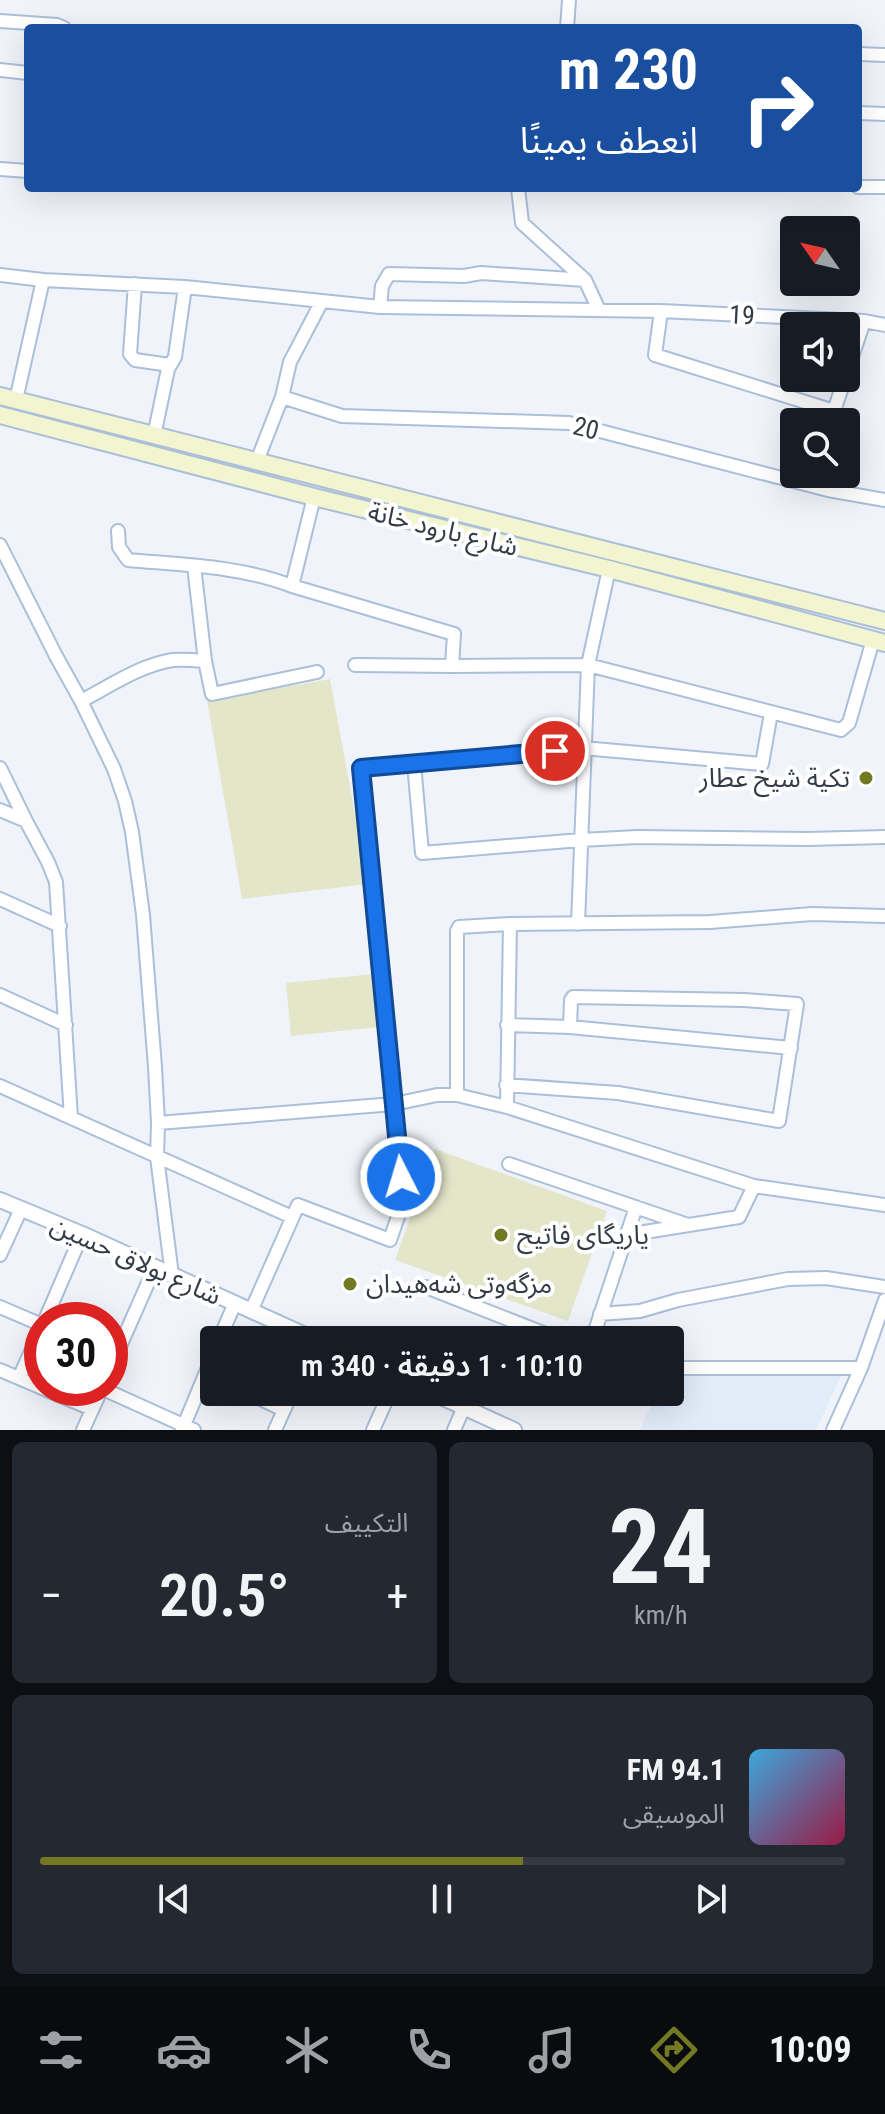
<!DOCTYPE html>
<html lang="ar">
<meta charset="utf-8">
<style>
:root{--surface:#171b24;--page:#242831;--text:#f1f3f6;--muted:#9ea1a6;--line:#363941;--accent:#737822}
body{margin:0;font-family:"Roboto Condensed","Noto Sans Arabic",sans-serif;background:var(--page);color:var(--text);direction:rtl;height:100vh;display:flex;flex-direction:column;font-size:30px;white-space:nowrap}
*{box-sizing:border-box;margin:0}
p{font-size:26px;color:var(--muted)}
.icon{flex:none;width:44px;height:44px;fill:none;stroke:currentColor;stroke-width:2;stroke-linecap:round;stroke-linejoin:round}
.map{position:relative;height:1430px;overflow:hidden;direction:ltr}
.side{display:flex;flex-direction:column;gap:12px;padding:12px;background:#0d0f14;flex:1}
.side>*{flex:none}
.guide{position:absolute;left:24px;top:24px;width:838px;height:168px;border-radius:8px;box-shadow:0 8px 32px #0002;direction:rtl;background:#1a4fa0;color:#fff;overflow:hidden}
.needle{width:52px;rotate:304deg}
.fabs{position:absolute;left:780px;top:216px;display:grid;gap:16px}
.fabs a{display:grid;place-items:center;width:80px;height:80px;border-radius:8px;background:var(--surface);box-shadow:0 8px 32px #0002;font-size:40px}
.speed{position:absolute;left:24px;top:1302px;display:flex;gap:16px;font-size:40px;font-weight:700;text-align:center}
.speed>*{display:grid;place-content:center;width:104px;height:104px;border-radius:50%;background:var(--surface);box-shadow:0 8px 32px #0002;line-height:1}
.speed .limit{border:12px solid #d22;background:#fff;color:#111}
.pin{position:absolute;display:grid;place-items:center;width:68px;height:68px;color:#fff;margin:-34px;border:4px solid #fff;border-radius:50%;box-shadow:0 2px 8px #0007}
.me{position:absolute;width:88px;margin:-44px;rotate:355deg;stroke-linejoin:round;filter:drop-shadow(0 0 6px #0008)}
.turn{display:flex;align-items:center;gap:28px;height:168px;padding:0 32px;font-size:36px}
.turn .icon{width:104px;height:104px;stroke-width:2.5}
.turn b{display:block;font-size:56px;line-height:68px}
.big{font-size:60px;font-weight:600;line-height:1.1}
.side .tile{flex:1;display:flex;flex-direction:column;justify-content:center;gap:12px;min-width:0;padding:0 28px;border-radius:12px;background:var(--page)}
.side .dial{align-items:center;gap:0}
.dial b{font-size:104px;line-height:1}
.song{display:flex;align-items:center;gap:24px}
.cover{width:96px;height:96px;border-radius:12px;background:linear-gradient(135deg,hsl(200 70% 55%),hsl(340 70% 35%))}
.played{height:8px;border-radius:4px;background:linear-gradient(90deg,var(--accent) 60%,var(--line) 60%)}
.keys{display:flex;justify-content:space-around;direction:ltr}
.heat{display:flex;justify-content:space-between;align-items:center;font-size:44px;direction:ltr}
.side .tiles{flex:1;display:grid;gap:12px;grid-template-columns:1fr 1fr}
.tile:last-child{grid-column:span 2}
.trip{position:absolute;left:200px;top:1326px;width:484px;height:80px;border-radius:8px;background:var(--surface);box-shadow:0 8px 32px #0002;font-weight:600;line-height:80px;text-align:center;direction:rtl}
.tab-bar{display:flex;height:128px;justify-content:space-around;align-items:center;background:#090b0e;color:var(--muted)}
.tab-bar .icon{width:56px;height:56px}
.tab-bar .current{color:var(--accent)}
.tab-bar b{font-size:36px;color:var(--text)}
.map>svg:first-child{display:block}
</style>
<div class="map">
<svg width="885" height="1430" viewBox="0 0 885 1430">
<rect width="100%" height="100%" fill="#f0f4fa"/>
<path fill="#e1ecf9" d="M670 1371 843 1372 816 1430H640L657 1392H670Z"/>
<path fill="#e3e6c9" d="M330 679 368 884 242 899 207 701Z
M373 974 379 1027 291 1036 286 983Z
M435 1149 607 1211 568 1321 395 1260Z"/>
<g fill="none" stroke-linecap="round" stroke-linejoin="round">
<g stroke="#abbfd9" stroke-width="16">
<path id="minor" d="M0 21 57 25 64 28
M567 28 569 0
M858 54 885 55
M0 70 28 73
M858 113 885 114
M0 169 28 171
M858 187H885
M518 188 522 223 585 280 599 310
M0 275 43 280 185 287 380 307 661 311 864 321 885 325
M135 284 130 354 135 360 170 365
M380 307 382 286 389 274 464 276 481 273 585 280
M661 311 655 355 834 411
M846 375 864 321
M282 397 342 416 569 423 828 490 885 500
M16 400 43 280
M833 422 834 411 845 378
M154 436 168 369 175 357 185 287
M257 461 282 397 290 362 322 301
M118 531 119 547 128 560C184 565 240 566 292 586L454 634 452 666
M0 545 56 656 81 701 114 769 125 801 132 832 143 915 155 1067 158 1123 157 1157 172 1275
M194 566 205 661 212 694 317 672
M292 586 314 497
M355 665 452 666 588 665 841 730 849 723 873 640
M81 701C110 686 140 665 173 660 184 659 194 660 205 661
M414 764 422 853 581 840 637 837 808 839 885 837
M0 768 26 821 48 862 56 882 71 1118
M0 810 26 821
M0 899 60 926
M578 924 588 665 609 569
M0 995 66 1025
M507 1025 570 1027 791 1048
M506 1085 618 1093 779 1121 797 1004 744 1000 573 997 571 1000 570 1027
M0 1086 292 1217
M457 1095V931L459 927 510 924 710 922 812 914 885 916
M507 1107 510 924
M158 1123 394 1104 437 1095H457L507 1107 754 1186 885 1205
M509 1164 688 1225
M626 1235 739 1217 754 1186
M0 1255 21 1209
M426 1287 561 1340
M0 1307 42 1325
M251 1311 298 1205 390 1240 403 1202 361 768 583 748 762 764 771 713
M600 1314 640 1311 678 1300 788 1279 826 1278 885 1287
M45 1320 82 1234
M219 1340 235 1303
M592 1340 636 1207
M670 1368H861
M110 1369 155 1267
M0 1370 42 1388
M19 1378 42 1327
M42 1388 92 1409
M101 1388 194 1430
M246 1392 284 1410
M83 1430 102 1388
M182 1430 214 1353
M275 1430 292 1392
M373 1430 390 1392
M454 1430 464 1407
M833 1430 861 1368 885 1300"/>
</g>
<g stroke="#abbfd9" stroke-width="18">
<path id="tertiary" d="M0 1200 82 1234 316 1340
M430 1392 514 1430"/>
</g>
<g stroke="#abbfd9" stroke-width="20">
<path id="secondary" d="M0 396 885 621
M0 415 314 497 609 569 885 643"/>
</g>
<use href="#minor" stroke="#fff" stroke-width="12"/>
<use href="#tertiary" stroke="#fff" stroke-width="14"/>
<use href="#secondary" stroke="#f2f5cf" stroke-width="16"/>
</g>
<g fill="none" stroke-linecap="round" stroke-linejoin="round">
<g stroke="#114b97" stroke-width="20">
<path id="route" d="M401 1177 361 768 555 751"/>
</g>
<use href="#route" stroke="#1a73e8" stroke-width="14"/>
</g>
<g fill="#737822" stroke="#fff" stroke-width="3">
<circle cx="866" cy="778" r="8"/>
<circle cx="501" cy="1235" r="8"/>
<circle cx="350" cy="1284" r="8"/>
</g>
<g text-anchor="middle" stroke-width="8" stroke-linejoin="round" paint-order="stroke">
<g font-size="26" fill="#333b46" stroke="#fff">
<text transform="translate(742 315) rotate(3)" y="9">19</text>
<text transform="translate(586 428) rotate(14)" y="9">20</text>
<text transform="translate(443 529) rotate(14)" y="9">شارع بارود خانة</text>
<text transform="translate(136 1260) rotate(24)" y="9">شارع بولاق حسين</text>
</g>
<g font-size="26" fill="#333b46" stroke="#fff" text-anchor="start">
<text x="850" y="787" text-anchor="end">تكية شيخ عطار</text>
<text x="517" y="1244">یاریگای فاتیح</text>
<text x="366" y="1293">مزگەوتی شەهیدان</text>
</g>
</g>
</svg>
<div class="fabs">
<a><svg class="needle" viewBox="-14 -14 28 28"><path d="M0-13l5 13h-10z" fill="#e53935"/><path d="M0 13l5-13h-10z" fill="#9ea1a6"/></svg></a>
<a><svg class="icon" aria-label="sound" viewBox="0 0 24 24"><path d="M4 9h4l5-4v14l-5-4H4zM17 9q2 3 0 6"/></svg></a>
<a><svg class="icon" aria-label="search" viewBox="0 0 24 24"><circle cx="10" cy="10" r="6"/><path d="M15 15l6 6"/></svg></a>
</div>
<div class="speed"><div class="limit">30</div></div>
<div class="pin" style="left:555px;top:751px;background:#d93025"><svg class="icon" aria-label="arrive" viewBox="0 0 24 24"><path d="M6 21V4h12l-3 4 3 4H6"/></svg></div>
<svg class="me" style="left:401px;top:1177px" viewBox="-20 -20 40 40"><circle r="17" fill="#1a73e8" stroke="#fff" stroke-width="3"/><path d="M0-11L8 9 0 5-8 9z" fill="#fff"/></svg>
<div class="trip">10:10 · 1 دقيقة · 340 m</div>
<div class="guide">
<div class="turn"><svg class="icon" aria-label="right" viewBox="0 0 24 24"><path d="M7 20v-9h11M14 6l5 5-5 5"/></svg><div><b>230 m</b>انعطف يمينًا</div></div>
</div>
</div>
<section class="side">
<div class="tiles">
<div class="tile dial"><b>24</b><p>km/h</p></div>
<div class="tile"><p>التكييف</p>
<div class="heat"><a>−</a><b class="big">20.5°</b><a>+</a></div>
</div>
<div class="tile">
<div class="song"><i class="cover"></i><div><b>94.1 FM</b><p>الموسيقى</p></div></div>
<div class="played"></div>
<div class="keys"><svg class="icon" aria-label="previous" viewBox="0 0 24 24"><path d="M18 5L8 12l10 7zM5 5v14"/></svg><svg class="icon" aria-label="pause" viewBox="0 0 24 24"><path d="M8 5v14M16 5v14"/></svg><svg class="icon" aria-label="next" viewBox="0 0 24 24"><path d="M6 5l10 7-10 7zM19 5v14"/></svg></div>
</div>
</div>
</section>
<nav class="tab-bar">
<b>10:09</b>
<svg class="icon current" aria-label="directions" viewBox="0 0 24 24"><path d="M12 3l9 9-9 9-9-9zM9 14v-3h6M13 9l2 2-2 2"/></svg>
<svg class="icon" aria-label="music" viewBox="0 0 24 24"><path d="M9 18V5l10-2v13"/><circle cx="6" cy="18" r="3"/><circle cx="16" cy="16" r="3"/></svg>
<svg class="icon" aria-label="phone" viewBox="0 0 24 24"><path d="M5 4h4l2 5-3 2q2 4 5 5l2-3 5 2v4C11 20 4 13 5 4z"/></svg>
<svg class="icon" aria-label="climate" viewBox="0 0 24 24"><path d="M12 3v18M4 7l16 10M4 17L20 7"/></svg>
<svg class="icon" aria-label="car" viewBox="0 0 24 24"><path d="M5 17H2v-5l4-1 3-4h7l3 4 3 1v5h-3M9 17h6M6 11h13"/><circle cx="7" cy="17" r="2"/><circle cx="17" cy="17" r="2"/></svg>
<svg class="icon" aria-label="filters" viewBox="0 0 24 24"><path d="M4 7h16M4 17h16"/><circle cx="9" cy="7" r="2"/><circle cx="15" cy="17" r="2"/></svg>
</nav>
